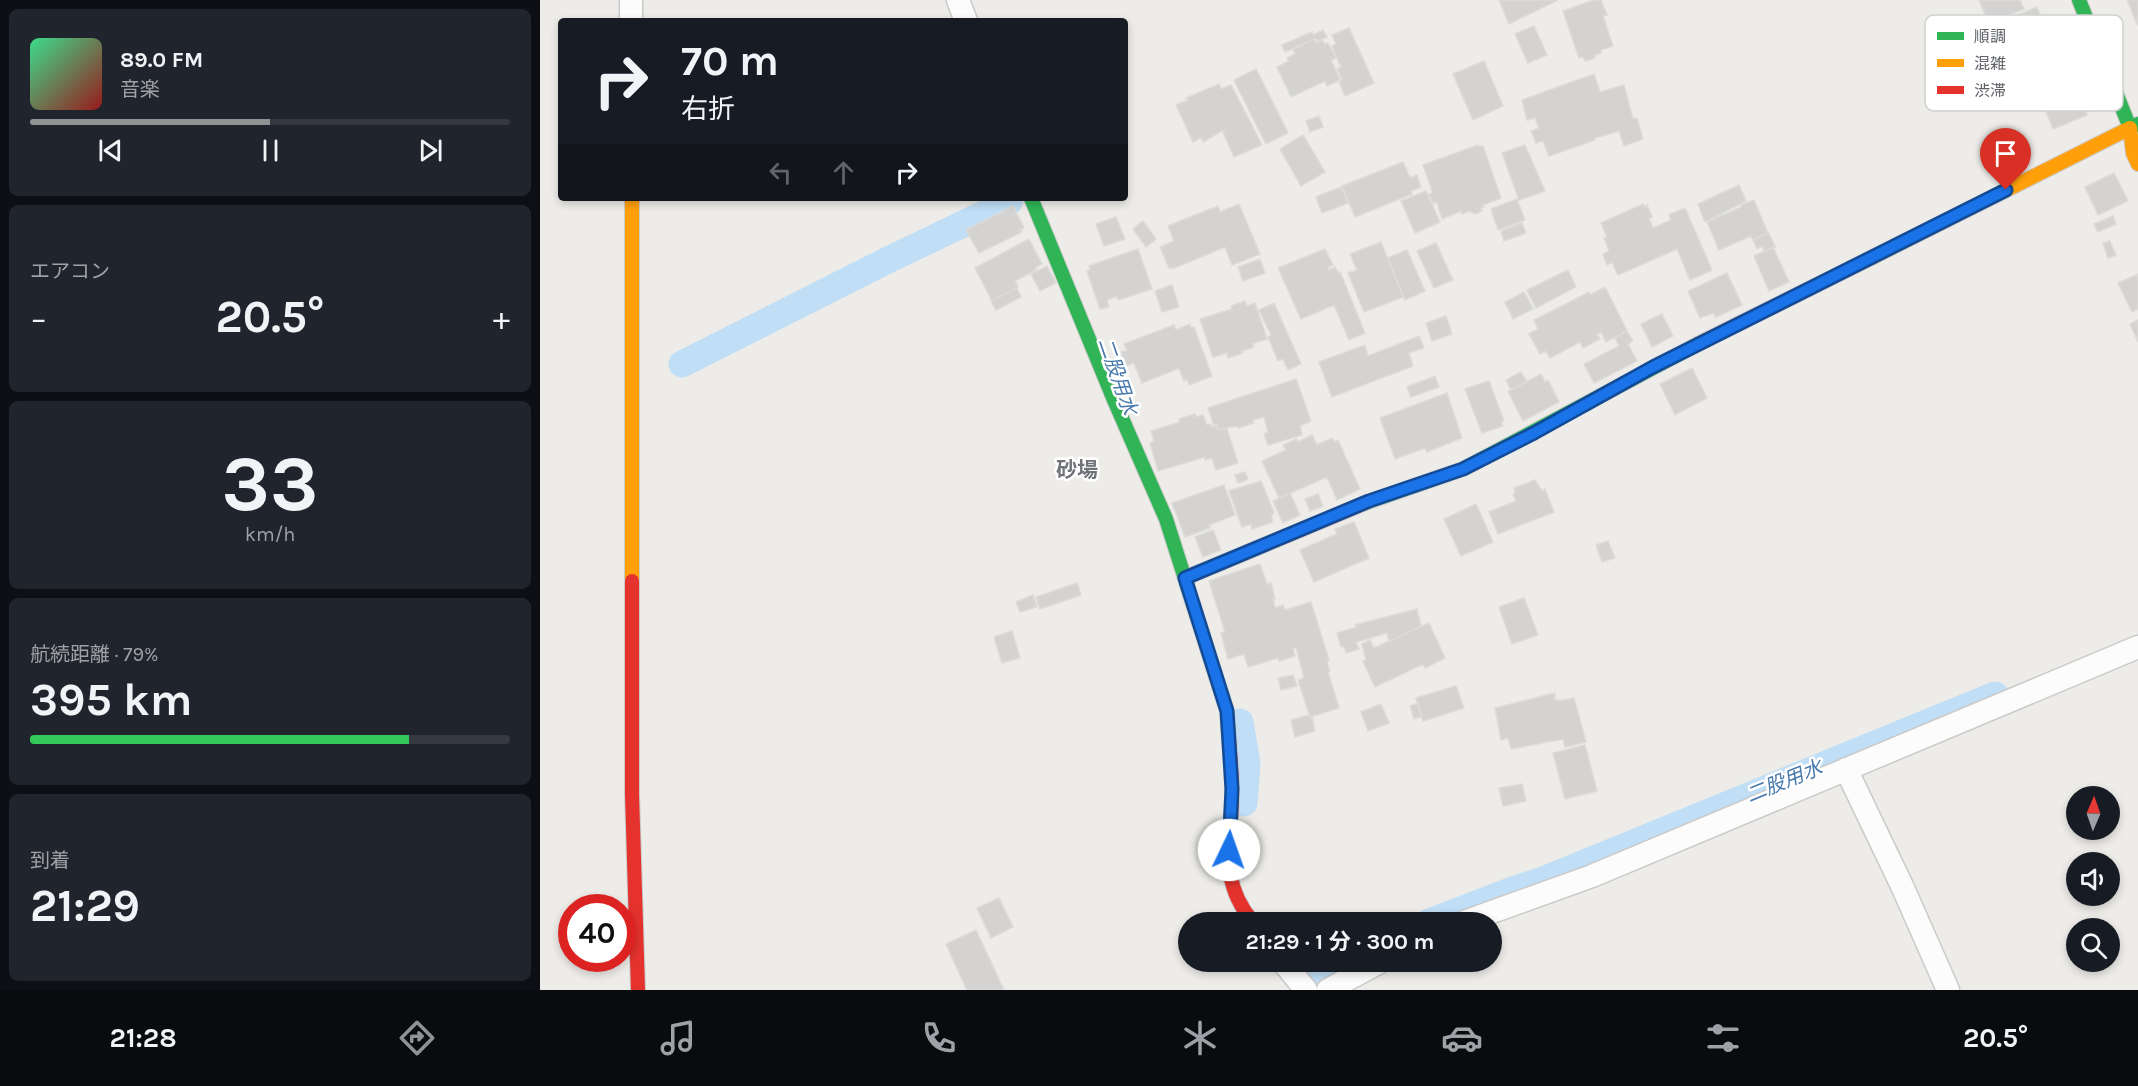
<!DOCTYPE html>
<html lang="ja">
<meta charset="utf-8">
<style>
:root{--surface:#171b24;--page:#20242c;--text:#f1f3f6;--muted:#9ea1a6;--line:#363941;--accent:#909294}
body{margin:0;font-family:Karla,"Noto Sans JP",sans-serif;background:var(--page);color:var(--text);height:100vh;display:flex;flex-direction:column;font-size:22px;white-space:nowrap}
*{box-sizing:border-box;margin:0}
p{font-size:20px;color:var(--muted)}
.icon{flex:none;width:33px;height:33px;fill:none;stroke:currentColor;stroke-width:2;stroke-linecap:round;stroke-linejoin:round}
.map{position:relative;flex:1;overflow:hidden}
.panel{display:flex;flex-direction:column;gap:9px;padding:9px;background:#0d0f14;width:540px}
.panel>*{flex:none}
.top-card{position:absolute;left:18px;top:18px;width:570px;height:183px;border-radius:6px;box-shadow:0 3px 9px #0003;background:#171b24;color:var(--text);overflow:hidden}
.needle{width:39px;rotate:2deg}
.fabs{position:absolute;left:1526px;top:786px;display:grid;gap:12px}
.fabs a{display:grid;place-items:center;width:54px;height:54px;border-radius:50%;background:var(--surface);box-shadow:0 3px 9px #0003;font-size:30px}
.speed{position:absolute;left:18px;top:894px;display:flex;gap:12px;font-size:30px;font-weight:700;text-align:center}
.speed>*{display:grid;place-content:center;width:78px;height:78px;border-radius:50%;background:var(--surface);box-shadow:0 3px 9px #0003;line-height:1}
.speed .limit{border:9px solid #d22;background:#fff;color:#111}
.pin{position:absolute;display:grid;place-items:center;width:51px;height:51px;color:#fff;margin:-62px -26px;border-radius:50% 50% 50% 0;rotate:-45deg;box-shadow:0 0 6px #0007}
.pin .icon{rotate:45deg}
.me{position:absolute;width:66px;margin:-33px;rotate:3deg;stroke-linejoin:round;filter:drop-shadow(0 0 4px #0008)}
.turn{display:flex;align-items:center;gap:21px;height:126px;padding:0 24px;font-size:27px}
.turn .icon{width:78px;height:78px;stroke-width:2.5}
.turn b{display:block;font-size:42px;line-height:51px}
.lanes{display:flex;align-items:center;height:57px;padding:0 24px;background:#0003;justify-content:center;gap:30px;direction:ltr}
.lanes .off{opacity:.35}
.big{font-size:45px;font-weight:700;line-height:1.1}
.panel .widget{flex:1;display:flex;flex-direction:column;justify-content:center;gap:9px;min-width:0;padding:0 21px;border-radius:9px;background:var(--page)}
.panel .dial{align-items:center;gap:0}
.dial b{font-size:78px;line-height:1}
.song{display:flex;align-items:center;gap:18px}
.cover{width:72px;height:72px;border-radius:9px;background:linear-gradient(135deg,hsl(150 70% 55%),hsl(0 70% 35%))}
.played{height:6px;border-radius:3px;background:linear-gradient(90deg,var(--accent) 50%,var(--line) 50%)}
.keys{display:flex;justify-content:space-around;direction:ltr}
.heat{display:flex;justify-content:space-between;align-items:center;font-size:33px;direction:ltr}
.charge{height:9px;border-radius:4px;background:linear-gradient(90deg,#34c759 79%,var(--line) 0)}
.trip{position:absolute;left:638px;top:912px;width:324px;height:60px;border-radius:30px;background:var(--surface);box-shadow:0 3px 9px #0003;font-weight:700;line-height:60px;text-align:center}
.tabs{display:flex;height:96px;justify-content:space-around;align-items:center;background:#090b0e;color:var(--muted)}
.tabs .icon{width:42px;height:42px}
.tabs .current{color:var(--accent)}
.tabs b{font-size:27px;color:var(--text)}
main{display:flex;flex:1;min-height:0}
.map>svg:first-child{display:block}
</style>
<main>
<section class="panel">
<div class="widget">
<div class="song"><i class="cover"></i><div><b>89.0 FM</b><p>音楽</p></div></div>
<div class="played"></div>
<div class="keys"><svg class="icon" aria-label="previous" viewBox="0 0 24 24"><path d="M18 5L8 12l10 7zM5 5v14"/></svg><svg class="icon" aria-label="pause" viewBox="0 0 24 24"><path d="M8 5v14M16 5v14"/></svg><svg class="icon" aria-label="next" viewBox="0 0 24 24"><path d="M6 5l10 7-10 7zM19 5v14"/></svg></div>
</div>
<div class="widget"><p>エアコン</p>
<div class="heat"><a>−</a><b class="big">20.5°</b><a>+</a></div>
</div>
<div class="widget dial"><b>33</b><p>km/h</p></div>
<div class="widget"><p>航続距離 · 79%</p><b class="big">395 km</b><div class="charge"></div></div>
<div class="widget"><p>到着</p><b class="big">21:29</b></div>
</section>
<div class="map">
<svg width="1598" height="990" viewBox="0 0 1598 990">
<rect width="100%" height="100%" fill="#edece8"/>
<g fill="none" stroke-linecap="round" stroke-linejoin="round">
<path stroke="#c0def5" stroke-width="27" d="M142 364 350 259 469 202
M700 722 707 763 704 803
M889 922 975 889 1003 880 1455 695
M760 962 775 981 811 962"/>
</g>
<path fill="#d4d3d1" stroke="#dcdbd8" stroke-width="1.5" d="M959 0H1018L969 24Z
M1054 0H1061L1067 15 1063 16 1073 46 1061 50V53L1055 55V58L1045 61 1043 57 1039 58 1023 11Z
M1439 0H1480L1484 9 1449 23Z
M1587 0H1598V26Z
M1497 7 1528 85 1498 97 1467 19Z
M994 26 1007 55 988 63 975 34Z
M809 28 834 83 805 96 799 82 802 80 797 69 801 67 792 46 796 44 792 35Z
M783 30 787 37 777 41 776 38 745 52 742 45 772 32 773 35Z
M774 39 776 43 782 40 785 44 788 43 796 58 791 60 800 80 787 86 785 81 751 97 737 67 749 61 747 58 755 54 753 50Z
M944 61 963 106 933 120 913 74Z
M716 69 748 133 726 144 694 80Z
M1054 74 1060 92 1084 85 1093 119 1097 118 1103 139 1084 146 1079 131 1055 138V140L1009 156 1003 141 996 143 991 131 999 128 995 118 987 120 982 100Z
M1541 83 1552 110 1546 112 1547 115 1513 129 1501 99Z
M679 84 681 89 691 85 722 145 694 157 683 132 686 130 685 129 663 142 662 137 653 142 636 105 648 100 646 98Z
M779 116 783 127 770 132 766 121Z
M763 135 785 172 761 186 740 149Z
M938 145 939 147 943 146 961 198 943 205 944 207 941 208 942 211 935 214 930 211 922 214 921 211 902 219 897 202 893 203 889 194 893 193 883 165Z
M985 145 1005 191 979 200 962 153Z
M863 162 870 178 877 175 881 187 871 191 872 194 815 217 802 186Z
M1574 173 1588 201 1558 215 1545 187Z
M1199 185 1206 201 1165 222 1158 204Z
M801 187 808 203 782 213 776 197Z
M886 191 900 222 875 233 861 201Z
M977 199 985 220 958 230 951 209Z
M1214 200 1228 233 1213 240 1211 236 1179 250 1167 222 1201 207V205Z
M699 204 720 254 692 265 685 247 632 269V267L629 268 620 247 634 241 628 226 678 206 680 212Z
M1103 204 1104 207 1107 205 1112 217 1109 218 1113 228 1131 220 1129 215 1145 208 1172 270 1150 280 1137 249 1078 275 1072 262 1067 265 1063 254 1069 251 1064 238 1067 237 1061 223Z
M473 206 484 228 480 230 482 232 439 253 426 230Z
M1573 216 1576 224 1558 232 1554 224Z
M576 217 585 239 564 246 556 224Z
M603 221 616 239 606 247 593 229Z
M982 223 986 233 964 241 961 231Z
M1229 233 1235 247 1224 251 1222 246 1217 249 1213 240Z
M489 239 502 264 495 268 496 270 475 281 478 287 452 301 435 268Z
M1570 241 1576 255 1568 258 1563 243Z
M841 242 863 297 824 312 808 273 817 270 810 254Z
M896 243 913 280 894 288 877 251Z
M1233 247 1249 282 1229 291 1214 256Z
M598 249 612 289 578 300 577 296 567 300 569 307 560 309 547 271 550 269 549 266Z
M785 249 793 265 788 267 789 270 795 267 798 273 800 272 825 333 809 340 794 305 761 319 738 268Z
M867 250 885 291 865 300 848 258Z
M720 259 725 273 703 281 698 267Z
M507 266 516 283 500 291 491 274Z
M1028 270 1036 287 996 308 987 290Z
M1187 273 1202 305 1176 317 1173 313 1160 318 1148 291Z
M1598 274V309L1592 312 1578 283Z
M632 285 639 307 622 312 615 291Z
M1065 287 1087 331 1066 342 1061 332 1057 334 1060 339 1043 348 1040 342 1010 358 1006 351 1000 354 989 334 998 329 994 320 1049 292 1050 295Z
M477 288 481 297 456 310 451 301Z
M984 292 993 309 973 319 965 302Z
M705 301 707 306 715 303 727 339 712 344 714 347 702 351 703 353 688 358 687 353 673 357 660 319 692 309 691 306Z
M734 303 761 364 748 370 743 359 738 361 728 337 731 335 719 310Z
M1122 314 1133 336 1112 347 1101 324Z
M906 316 912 334 892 341 886 323Z
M1598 320V342L1590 324Z
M650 324 651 328 654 327 672 376 649 385 647 379 644 381 639 368 602 383 594 363 586 366 581 352 587 350 584 344 634 325 636 330Z
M1087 331 1093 341 1088 344 1097 361 1054 383 1044 364 1079 346 1075 338Z
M879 336 884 348 869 353 873 366 792 397 779 362 825 345 828 356Z
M1152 368 1167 398 1135 415 1120 384Z
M981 372 987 382 971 390 966 380Z
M1001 374 1005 382 1008 380 1019 402 983 421 968 391Z
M895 376 899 387 871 397 867 387Z
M756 379 771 421 760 426 762 435 728 445 724 434 728 432 724 417 713 420 714 423 698 428 697 426 678 429 677 424 674 425 668 408Z
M949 381 964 421 961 422 963 426 942 433 925 389Z
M907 393 922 438 887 452 885 448 855 459 840 418Z
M655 414 656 417 663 415 667 425 671 424 672 427 677 426 678 429H687L698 463 676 470 672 458 665 460V457L618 471 610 443 614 441 611 431 640 422 639 419Z
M772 435 777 445 792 438 794 442 798 440 820 489 797 500 787 477 739 498 722 461 746 450 743 445 756 439 758 442Z
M705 472 708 479 698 483 695 475Z
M995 480 1002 491 1005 489 1014 512 958 534 949 512 976 501 973 494 975 493 974 488Z
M721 481 734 513 731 515 733 522 712 529 711 524 702 527 689 491Z
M684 485 695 515 669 525 670 528 645 537 632 503Z
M750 493 760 515 743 523 733 501Z
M778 494 783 506 770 511 765 499Z
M936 504 953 542 921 556 904 519Z
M814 522 829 558 774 582 760 550 797 534 795 529Z
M673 530 681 550 663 557 655 537Z
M1068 541 1075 558 1062 562 1056 545Z
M720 564 727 584 731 583 735 599H733L735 608 743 605 745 610 771 602 789 660 787 662 790 671 788 672 799 708 770 717 758 680 764 678 756 647 753 649 755 656 739 661 738 658 708 667 704 654 688 659 681 633 685 632 669 581Z
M537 583 541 595 500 609 496 597Z
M493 595 497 607 480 612 476 602Z
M984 598 998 635 972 644 959 607Z
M877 609 881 626 849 642 847 633 816 642 819 649 806 653 804 646 801 647 797 633 817 627 815 625Z
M889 623 905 658 885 668 883 664 835 687 823 661 826 660 822 644 830 640 834 648Z
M472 631 480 658 462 663 454 637Z
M753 675 757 686 741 690 738 678Z
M916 686 924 708 883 721 876 698Z
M1015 693V700H1019L1020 701 1034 698 1046 742 1025 747 1023 739 971 749 968 738 961 740 955 708Z
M878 703 882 716 874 719 870 706Z
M841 704 849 723 828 731 821 712Z
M769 715 770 717 772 716 775 731 755 737 751 720Z
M1045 745 1057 791 1025 799 1013 753Z
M982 784 986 801 963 806 959 788Z
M459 898 473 927 451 938 437 908Z
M436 930 464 990H427L406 944Z"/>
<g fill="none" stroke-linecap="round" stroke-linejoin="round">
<g stroke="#cacaca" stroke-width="25">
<path id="street" d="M91 0V21
M418 0 426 21
M1306 769 1363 888 1408 990
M924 922 1052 876 1598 647
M743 962 766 990
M788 990 840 962"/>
</g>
<g stroke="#c9c9c9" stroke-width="16">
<path id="fast" d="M1539 0 1590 128 1598 124
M491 198 574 400 626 519 687 711 689 738
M825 503 923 469 1158 344"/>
</g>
<g stroke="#c9c9c9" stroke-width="16">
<path id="slow" d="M92 198V581
M1333 257 1590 128 1593 153 1598 164"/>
</g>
<g stroke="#c9c9c9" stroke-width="16">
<path id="jam" d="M1158 344 1333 257
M645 578 825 503
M92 581V794L98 990
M689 738C690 755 692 772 692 789 693 839 676 879 713 922"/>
</g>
<use href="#street" stroke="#fcfcfc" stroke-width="22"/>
<use href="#fast" stroke="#30b455" stroke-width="14"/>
<use href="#slow" stroke="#ff9f0a" stroke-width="14"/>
<use href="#jam" stroke="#e5322d" stroke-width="14"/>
</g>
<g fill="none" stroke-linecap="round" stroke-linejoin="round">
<g stroke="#114b97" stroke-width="15">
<path id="route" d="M689 850 692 789 687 711 645 578 829 501 923 469 994 433 1113 367 1466 190"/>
</g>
<use href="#route" stroke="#1a73e8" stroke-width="10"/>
</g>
<g text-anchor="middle" stroke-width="5" stroke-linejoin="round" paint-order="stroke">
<g font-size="20" font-style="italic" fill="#4879ac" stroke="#fff">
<text transform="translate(578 376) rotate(71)" y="7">二股用水</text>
<text transform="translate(1244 781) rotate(-22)" y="7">二股用水</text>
</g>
<g font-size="21" font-weight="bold" fill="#6f7378" stroke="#fff">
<text x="537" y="477">砂場</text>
</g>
</g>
<rect x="1385" y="15" width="198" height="96" rx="9" fill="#fff" stroke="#cfd0d1" stroke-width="1.5"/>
<rect x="1397" y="32" width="27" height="8" fill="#30b455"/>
<rect x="1397" y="59" width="27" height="8" fill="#ff9f0a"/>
<rect x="1397" y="86" width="27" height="8" fill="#e5322d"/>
<g font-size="16" fill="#5e6166">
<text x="1434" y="42">順調</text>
<text x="1434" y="69">混雑</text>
<text x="1434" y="96">渋滞</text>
</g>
</svg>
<div class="fabs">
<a><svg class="needle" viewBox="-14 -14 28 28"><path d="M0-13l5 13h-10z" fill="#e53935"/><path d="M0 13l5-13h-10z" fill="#9ea1a6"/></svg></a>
<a><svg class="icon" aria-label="sound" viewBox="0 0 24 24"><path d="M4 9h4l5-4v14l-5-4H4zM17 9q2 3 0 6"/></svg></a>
<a><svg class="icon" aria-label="search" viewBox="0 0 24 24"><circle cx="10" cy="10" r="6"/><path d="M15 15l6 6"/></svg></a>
</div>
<div class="speed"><div class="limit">40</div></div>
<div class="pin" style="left:1466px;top:190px;background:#d93025"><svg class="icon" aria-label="arrive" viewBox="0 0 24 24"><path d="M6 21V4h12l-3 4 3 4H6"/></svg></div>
<svg class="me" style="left:689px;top:850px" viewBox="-20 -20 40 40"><circle r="19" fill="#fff"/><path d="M0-13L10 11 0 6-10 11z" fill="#1a73e8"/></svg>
<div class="trip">21:29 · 1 分 · 300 m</div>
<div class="top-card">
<div class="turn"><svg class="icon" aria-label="right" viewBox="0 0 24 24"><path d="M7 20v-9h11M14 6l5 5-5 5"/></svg><div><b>70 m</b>右折</div></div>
<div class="lanes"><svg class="icon off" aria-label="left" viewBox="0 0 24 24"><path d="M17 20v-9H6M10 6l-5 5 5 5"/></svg><svg class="icon off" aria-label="ahead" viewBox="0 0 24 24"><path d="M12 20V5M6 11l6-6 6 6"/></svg><svg class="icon" aria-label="right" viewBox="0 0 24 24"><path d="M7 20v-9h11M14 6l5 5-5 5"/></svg></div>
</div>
</div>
</main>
<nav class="tabs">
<b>21:28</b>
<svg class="icon current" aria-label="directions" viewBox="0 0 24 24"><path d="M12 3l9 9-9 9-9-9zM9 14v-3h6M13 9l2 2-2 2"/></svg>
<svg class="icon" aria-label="music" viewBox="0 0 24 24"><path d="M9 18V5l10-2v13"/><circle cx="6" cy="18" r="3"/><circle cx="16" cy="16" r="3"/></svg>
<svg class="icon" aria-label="phone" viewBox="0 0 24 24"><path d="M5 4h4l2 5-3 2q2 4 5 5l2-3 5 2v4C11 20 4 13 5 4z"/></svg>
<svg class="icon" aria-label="climate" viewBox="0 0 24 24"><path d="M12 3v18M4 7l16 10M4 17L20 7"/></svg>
<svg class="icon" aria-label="car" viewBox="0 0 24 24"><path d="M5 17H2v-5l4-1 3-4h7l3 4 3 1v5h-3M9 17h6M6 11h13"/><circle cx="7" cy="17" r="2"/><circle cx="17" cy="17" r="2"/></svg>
<svg class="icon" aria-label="filters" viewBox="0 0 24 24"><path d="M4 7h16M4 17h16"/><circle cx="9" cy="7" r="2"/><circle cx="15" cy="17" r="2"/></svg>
<b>20.5°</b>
</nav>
